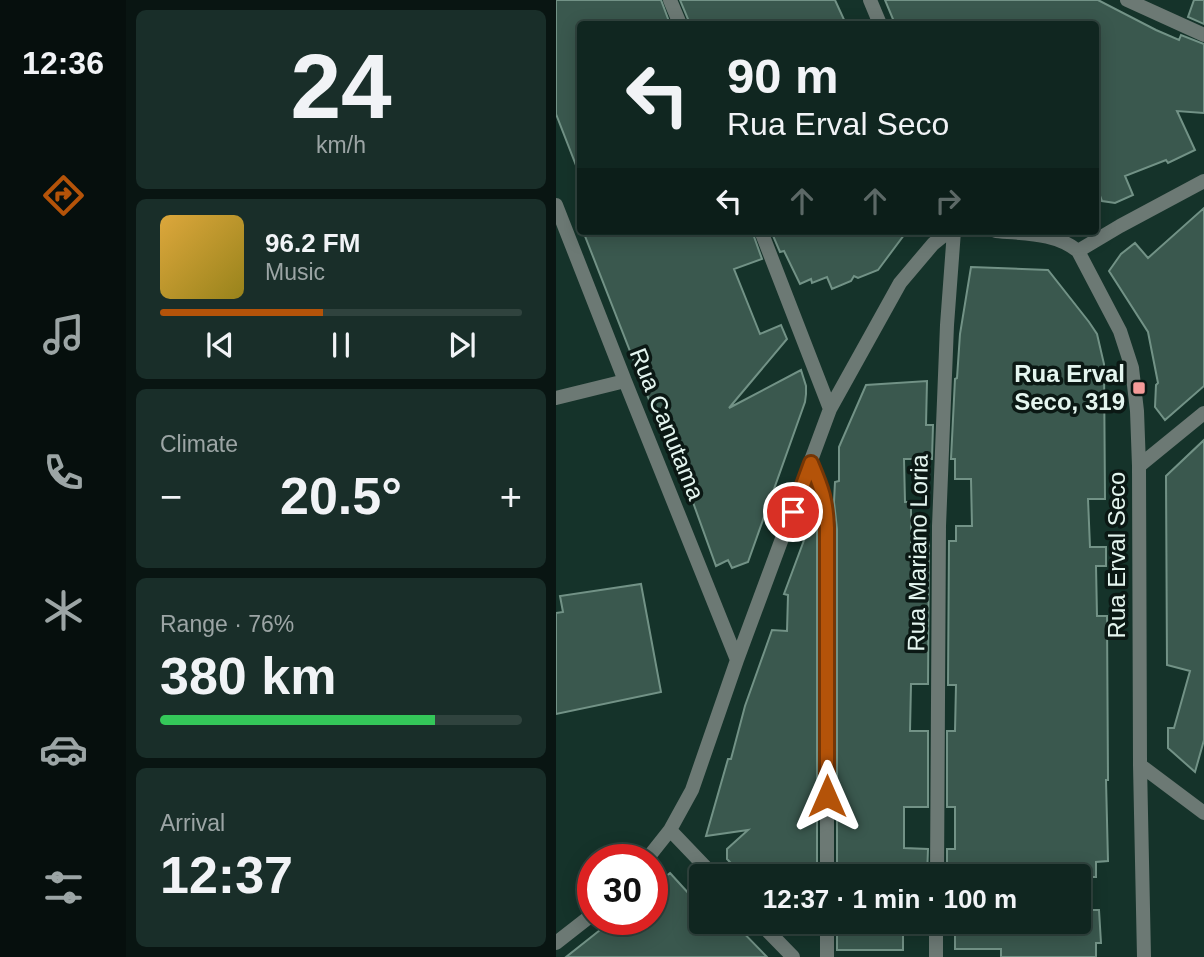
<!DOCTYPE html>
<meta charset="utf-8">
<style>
:root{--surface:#102620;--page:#192e29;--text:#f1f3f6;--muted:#9ca5a5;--line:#30433e;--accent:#b45309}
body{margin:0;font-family:Helvetica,sans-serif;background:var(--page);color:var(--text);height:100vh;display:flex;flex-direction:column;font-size:26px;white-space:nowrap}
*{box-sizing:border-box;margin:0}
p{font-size:23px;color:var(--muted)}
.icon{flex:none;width:38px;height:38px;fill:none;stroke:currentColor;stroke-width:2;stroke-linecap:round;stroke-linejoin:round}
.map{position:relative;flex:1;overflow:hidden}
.panel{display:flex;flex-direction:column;gap:10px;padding:10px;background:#091512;width:430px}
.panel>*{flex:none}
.banner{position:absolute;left:21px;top:21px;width:522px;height:214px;border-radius:7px;box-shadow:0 4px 18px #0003,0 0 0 2px var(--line);background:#102620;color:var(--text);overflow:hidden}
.speed{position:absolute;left:21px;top:844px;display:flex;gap:14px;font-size:35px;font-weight:700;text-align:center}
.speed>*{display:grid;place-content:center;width:91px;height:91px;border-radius:50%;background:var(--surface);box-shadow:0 4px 18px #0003,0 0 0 2px var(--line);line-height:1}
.speed .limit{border:10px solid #d22;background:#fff;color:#111}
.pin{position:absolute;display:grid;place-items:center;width:60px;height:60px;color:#fff;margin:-30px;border:4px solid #fff;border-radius:50%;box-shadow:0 2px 7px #0007}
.me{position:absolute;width:77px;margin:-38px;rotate:0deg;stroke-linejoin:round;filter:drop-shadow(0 0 5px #0008)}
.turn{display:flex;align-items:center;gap:24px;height:147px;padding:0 35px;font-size:32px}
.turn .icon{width:91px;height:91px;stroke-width:2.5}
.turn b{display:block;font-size:49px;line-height:60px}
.lanes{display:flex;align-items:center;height:66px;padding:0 35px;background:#0003;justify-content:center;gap:35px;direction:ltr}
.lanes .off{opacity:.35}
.big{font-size:52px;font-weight:700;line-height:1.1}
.panel .tile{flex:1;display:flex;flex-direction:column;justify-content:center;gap:10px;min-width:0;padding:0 24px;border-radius:10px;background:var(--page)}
.panel .dial{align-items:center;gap:0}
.dial b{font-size:91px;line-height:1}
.song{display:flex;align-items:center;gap:21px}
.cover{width:84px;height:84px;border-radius:10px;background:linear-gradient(135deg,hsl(40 70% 55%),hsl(50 70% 35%))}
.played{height:7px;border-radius:4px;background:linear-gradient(90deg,var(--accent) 45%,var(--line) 45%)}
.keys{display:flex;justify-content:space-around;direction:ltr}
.heat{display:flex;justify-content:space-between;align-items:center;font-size:38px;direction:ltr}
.charge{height:10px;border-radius:5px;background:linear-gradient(90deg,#34c759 76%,var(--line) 0)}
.trip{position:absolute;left:133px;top:864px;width:402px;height:70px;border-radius:7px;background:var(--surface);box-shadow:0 4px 18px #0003,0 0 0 2px var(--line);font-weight:700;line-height:70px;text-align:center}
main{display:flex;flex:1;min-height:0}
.dock{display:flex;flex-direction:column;width:126px;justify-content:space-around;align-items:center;background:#060f0d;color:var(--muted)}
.dock .icon{width:49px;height:49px}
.dock .current{color:var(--accent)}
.dock b{font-size:32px;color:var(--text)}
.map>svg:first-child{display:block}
</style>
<main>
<nav class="dock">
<b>12:36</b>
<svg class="icon current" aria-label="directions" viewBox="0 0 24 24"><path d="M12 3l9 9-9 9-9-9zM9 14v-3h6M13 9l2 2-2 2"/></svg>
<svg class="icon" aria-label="music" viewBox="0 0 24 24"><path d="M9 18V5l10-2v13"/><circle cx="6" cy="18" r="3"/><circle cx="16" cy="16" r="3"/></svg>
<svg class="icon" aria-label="phone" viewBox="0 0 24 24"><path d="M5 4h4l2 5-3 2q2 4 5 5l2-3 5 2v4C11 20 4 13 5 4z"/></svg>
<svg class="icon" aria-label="climate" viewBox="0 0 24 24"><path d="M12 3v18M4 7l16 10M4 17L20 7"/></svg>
<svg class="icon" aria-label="car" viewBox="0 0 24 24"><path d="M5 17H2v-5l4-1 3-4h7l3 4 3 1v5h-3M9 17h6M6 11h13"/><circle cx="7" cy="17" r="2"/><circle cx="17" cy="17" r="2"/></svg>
<svg class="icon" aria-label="filters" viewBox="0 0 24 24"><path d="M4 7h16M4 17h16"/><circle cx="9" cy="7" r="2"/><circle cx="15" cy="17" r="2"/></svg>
</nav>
<section class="panel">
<div class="tile dial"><b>24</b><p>km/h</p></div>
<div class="tile">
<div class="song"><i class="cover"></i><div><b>96.2 FM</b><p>Music</p></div></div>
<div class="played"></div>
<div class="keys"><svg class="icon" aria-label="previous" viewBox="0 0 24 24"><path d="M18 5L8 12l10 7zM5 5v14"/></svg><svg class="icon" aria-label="pause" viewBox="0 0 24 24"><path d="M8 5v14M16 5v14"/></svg><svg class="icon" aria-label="next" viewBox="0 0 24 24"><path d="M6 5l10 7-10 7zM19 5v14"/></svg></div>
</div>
<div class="tile"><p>Climate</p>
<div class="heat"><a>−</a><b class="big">20.5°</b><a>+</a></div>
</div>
<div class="tile"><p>Range · 76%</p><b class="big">380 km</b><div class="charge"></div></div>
<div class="tile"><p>Arrival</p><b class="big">12:37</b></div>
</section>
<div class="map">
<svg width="648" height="957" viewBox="0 0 648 957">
<rect width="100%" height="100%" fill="#15332a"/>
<path fill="#3a584e" stroke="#729286" stroke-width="2" d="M0 0H105L114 24H24V173H23L0 114Z
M124 0H279L290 24H134Z
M329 0H542L600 30 623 40 625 35 648 44V113L621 111 639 150 612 163 610 160 569 176 577 195 559 203 546 201 539 182V24H339Z
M638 0H648V24L632 17Z
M648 208V386L609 420 599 407 600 385 602 383 592 332 553 271 565 254 579 243 592 258Z
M27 231H196L206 259 178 269 204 334 225 325 231 339 173 408 245 370 250 386V394L249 402 192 562 176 568 172 560 160 566 134 494 101 420Z
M215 231H351L322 270 302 278 298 276 295 281 276 289 271 277 256 283 255 279 244 284 228 251 224 252Z
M415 267 492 270 533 322 541 334 548 364 549 499H532L534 547H550V566H540L541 616H551L552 780H550L552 861 540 862V877H391V849H399V807H391V731H399L400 685H392L393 541H400V526H416L415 479H399V459H395L399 379 401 378 404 334Z
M371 381 370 425H377L376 459H348L349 502H355V542H373L372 684H355L354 731H372V807H348V848L372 849 371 877H281V529L278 502 279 482 283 481V447L310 385Z
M648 440V740L639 772 612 748V728H618L634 671 611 665 610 476Z
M260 508 261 529V877H188L171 859V849L192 830 150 836 172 759H175L189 706 216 630 231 631 232 595 228 594Z
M85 584 105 692 0 714V613L7 612 4 596Z
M114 873 145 907V922H177L211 957H10L58 919H96V887Z
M523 910H543L545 943H540V957H445V949H399V922H523Z
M281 922H347V950H281Z"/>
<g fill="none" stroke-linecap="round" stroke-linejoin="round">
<path stroke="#6c7974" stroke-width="14" d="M114 0 124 24
M314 0 324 24
M571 0 648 35
M0 205 69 381 181 660
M205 231 274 409
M440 231C468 234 499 232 522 251L564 331 576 368 581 411 583 466 584 765 588 957
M522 251 564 226 648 181
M0 398 69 381
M255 463C266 489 270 500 271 529V877
M583 466 648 413
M584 765 648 813
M114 830 159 877
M91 859 114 830 136 790 181 660 274 409 344 283 377 244 393 231
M381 877 383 526 391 325 398 231
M203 922 237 957
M0 943 37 914
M271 957V922
M380 957V922"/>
</g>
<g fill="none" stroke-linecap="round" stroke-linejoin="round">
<g stroke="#753606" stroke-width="18">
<path id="route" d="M237 512 255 463C266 489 270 500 271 528V796"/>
</g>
<use href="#route" stroke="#b45309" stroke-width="12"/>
</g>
<rect fill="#f59b99" stroke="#0b1814" stroke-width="2.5" x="576" y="381" width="14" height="14" rx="3.5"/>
<g text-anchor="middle" stroke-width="7" stroke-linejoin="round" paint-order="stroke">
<g font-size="24" font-weight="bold" fill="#e4f5ef" stroke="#0b1814" text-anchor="end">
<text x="569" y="382">Rua Erval<tspan x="569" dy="28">Seco, 319</tspan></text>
</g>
<g font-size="24" fill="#e4f5ef" stroke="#0b1814">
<text transform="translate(111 424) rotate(68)" y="8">Rua Canutama</text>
<text transform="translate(362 553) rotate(-89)" y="8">Rua Mariano Loria</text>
<text transform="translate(561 555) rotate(-90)" y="8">Rua Erval Seco</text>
</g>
</g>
</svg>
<div class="speed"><div class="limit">30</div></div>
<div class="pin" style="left:237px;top:512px;background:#d93025"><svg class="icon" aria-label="arrive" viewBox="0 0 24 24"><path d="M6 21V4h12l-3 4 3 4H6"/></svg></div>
<svg class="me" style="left:271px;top:796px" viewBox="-20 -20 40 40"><path d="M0-17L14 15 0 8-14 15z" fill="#b45309" stroke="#fff" stroke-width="4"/></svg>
<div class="trip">12:37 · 1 min · 100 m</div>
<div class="banner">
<div class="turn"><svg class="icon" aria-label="left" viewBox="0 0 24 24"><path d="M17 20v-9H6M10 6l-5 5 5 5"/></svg><div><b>90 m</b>Rua Erval Seco</div></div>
<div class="lanes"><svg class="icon" aria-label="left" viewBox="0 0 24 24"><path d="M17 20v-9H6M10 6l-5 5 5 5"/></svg><svg class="icon off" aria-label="ahead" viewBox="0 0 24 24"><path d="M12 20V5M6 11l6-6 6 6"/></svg><svg class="icon off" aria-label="ahead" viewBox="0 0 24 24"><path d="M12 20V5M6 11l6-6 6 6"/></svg><svg class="icon off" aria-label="right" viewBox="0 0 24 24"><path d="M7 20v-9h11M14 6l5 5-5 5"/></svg></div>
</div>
</div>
</main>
